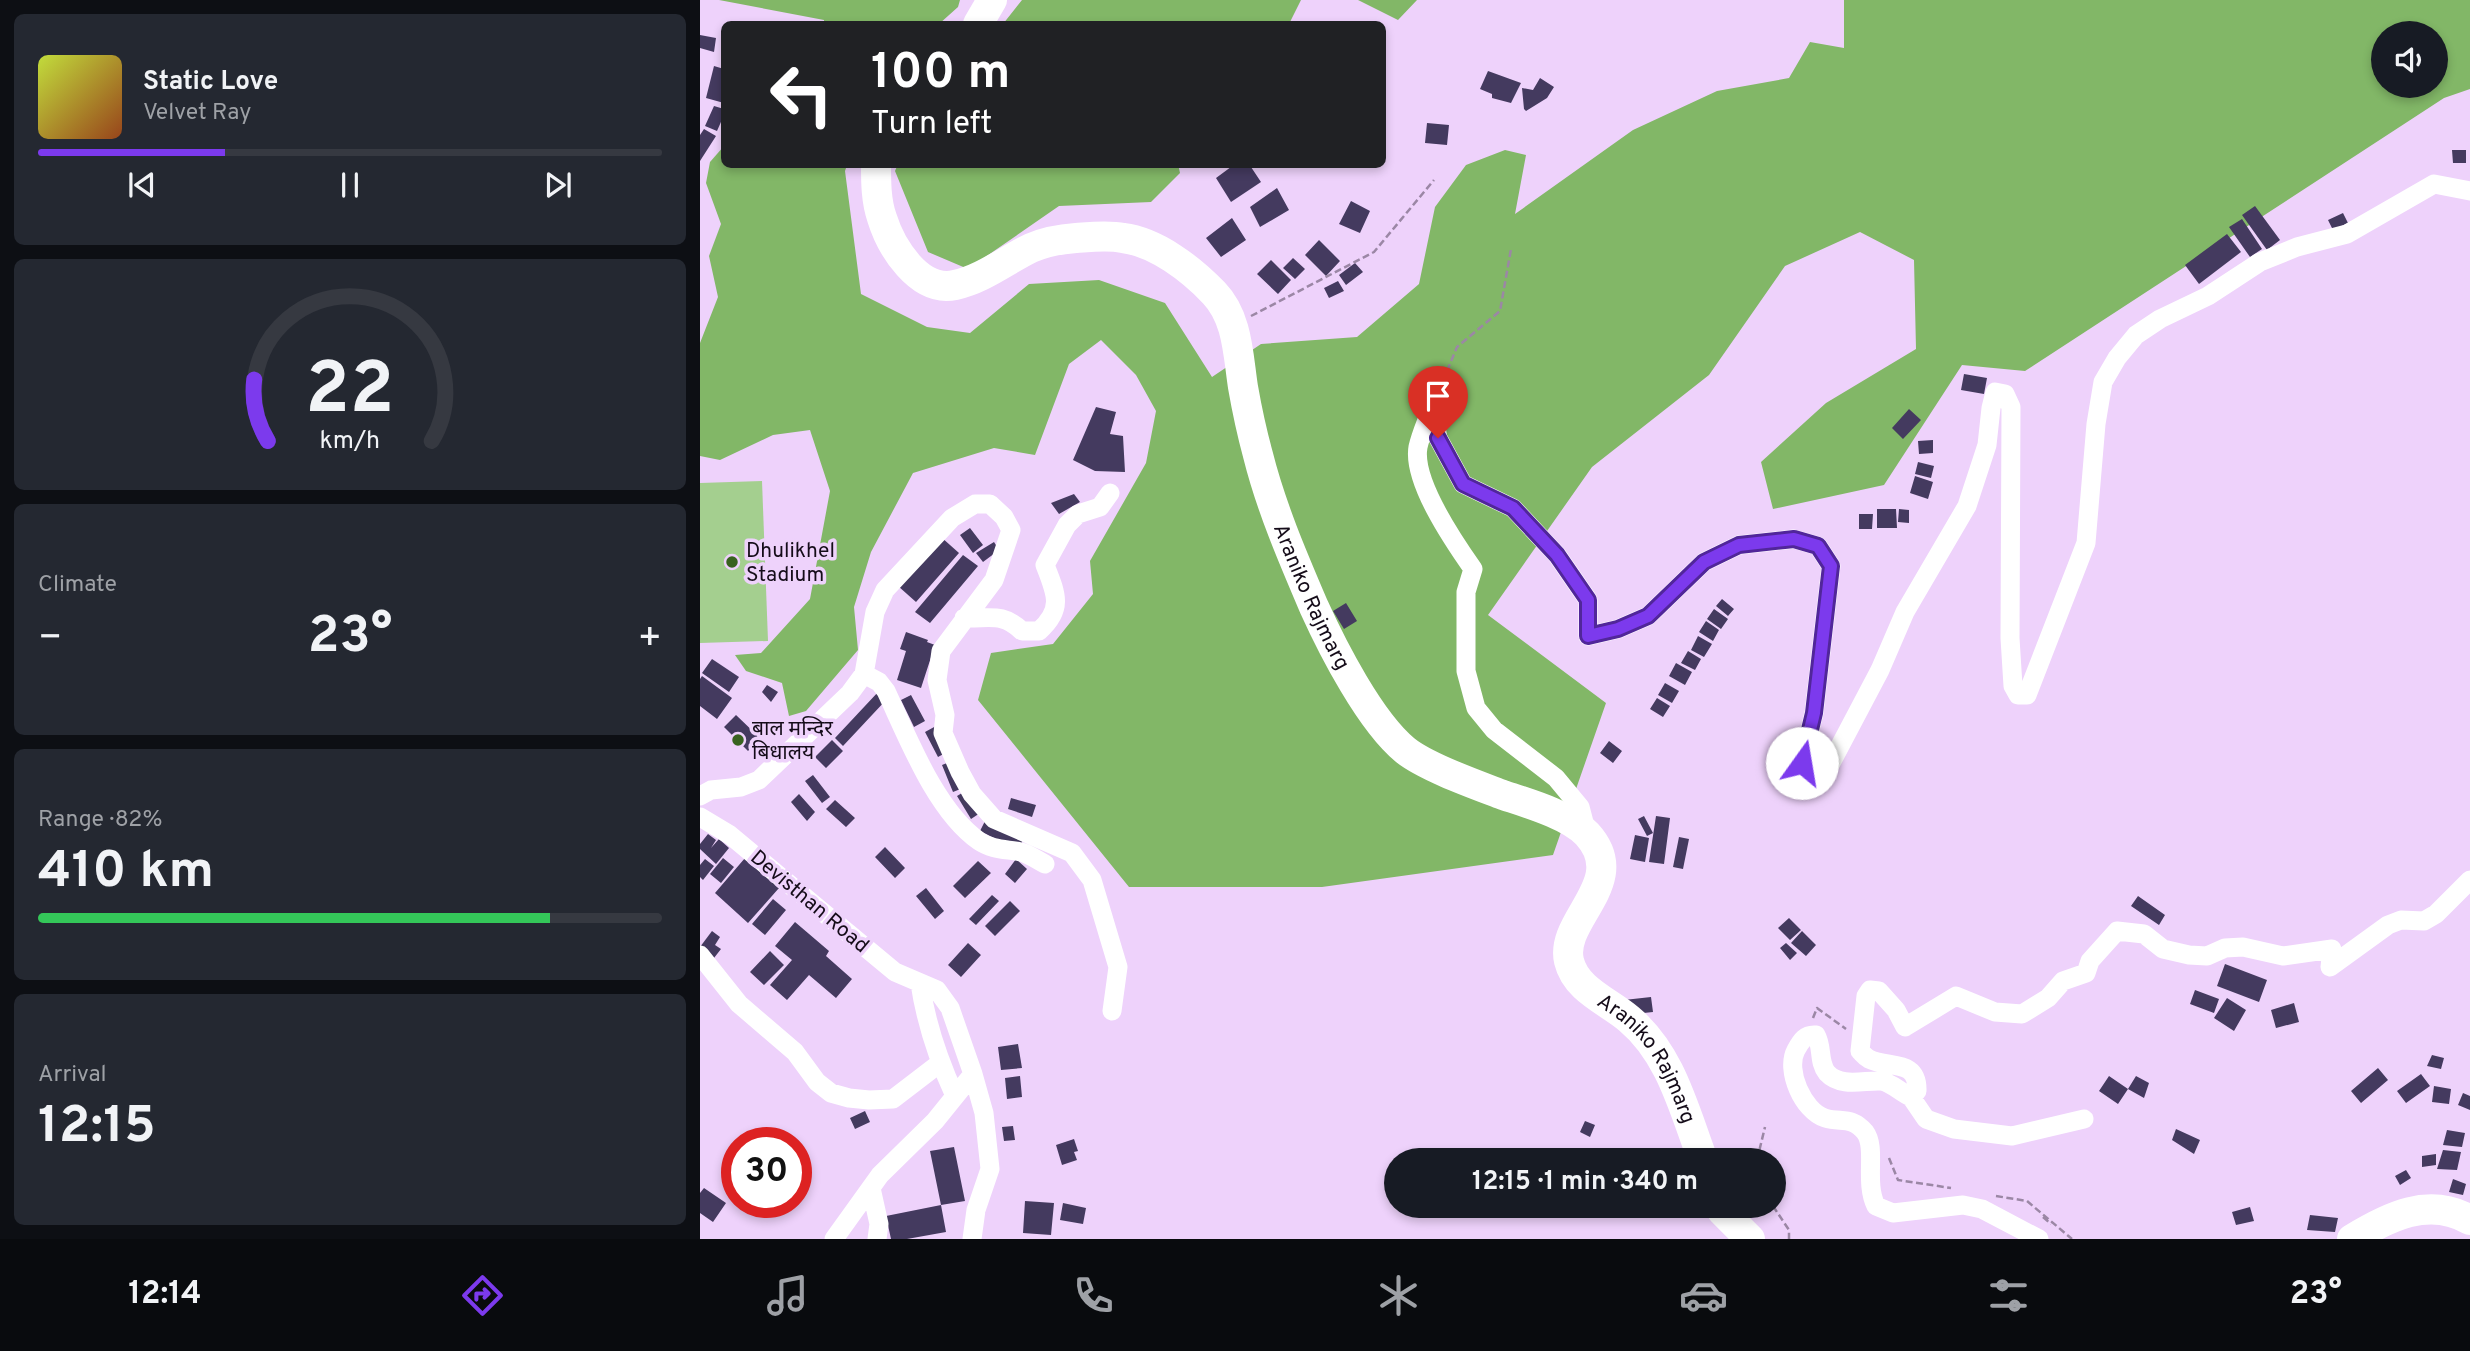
<!DOCTYPE html>
<meta charset="utf-8">
<style>
:root{--surface:#171b24;--page:#242831;--text:#f1f3f6;--muted:#9ea1a6;--line:#363941;--accent:#7c3aed}
body{margin:0;font-family:Overpass,"Noto Sans Devanagari",sans-serif;background:var(--page);color:var(--text);height:100vh;display:flex;flex-direction:column;font-size:26px;white-space:nowrap}
*{box-sizing:border-box;margin:0}
p{font-size:23px;color:var(--muted)}
.icon{flex:none;width:38px;height:38px;fill:none;stroke:currentColor;stroke-width:2;stroke-linecap:round;stroke-linejoin:round}
.map{position:relative;flex:1;overflow:hidden}
.panel{display:flex;flex-direction:column;gap:14px;padding:14px;background:#0d0f14;width:700px}
.panel>*{flex:none}
.hud{position:absolute;left:21px;top:21px;width:665px;height:147px;border-radius:10px;box-shadow:0 4px 10px #0003;background:#202124;color:#fff;overflow:hidden}
.tools{position:absolute;left:1671px;top:21px;display:grid;gap:14px}
.tools a{display:grid;place-items:center;width:77px;height:77px;border-radius:50%;background:var(--surface);box-shadow:0 4px 10px #0003;font-size:35px}
.speed{position:absolute;left:21px;top:1127px;display:flex;gap:14px;font-size:35px;font-weight:700;text-align:center}
.speed>*{display:grid;place-content:center;width:91px;height:91px;border-radius:50%;background:var(--surface);box-shadow:0 4px 10px #0003;line-height:1}
.speed .limit{border:10px solid #d22;background:#fff;color:#111}
.pin{position:absolute;display:grid;place-items:center;width:60px;height:60px;color:#fff;margin:-72px -30px;border-radius:50% 50% 50% 0;rotate:-45deg;box-shadow:0 0 7px #0007}
.pin .icon{rotate:45deg}
.me{position:absolute;width:77px;margin:-38px;rotate:13deg;stroke-linejoin:round;filter:drop-shadow(0 0 5px #0008)}
.turn{display:flex;align-items:center;gap:24px;height:147px;padding:0 35px;font-size:32px}
.turn .icon{width:91px;height:91px;stroke-width:2.5}
.turn b{display:block;font-size:49px;line-height:60px}
.big{font-size:52px;font-weight:700;line-height:1.1}
.panel .card{flex:1;display:flex;flex-direction:column;justify-content:center;gap:10px;min-width:0;padding:0 24px;border-radius:10px;background:var(--page)}
.panel .dial{align-items:center;gap:0}
.dial svg{height:182px;overflow:visible;fill:none;stroke:var(--line);stroke-width:7;stroke-linecap:round;text-anchor:middle}
.dial text{fill:var(--text);stroke:none}
.song{display:flex;align-items:center;gap:21px}
.cover{width:84px;height:84px;border-radius:10px;background:linear-gradient(135deg,hsl(70 70% 55%),hsl(20 70% 35%))}
.played{height:7px;border-radius:4px;background:linear-gradient(90deg,var(--accent) 30%,var(--line) 30%)}
.keys{display:flex;justify-content:space-around;direction:ltr}
.heat{display:flex;justify-content:space-between;align-items:center;font-size:38px;direction:ltr}
.charge{height:10px;border-radius:5px;background:linear-gradient(90deg,#34c759 82%,var(--line) 0)}
.trip{position:absolute;left:684px;top:1148px;width:402px;height:70px;border-radius:35px;background:var(--surface);box-shadow:0 4px 10px #0003;font-weight:700;line-height:70px;text-align:center}
.dock{display:flex;height:112px;justify-content:space-around;align-items:center;background:#090b0e;color:var(--muted)}
.dock .icon{width:49px;height:49px}
.dock .current{color:var(--accent)}
.dock b{font-size:32px;color:var(--text)}
main{display:flex;flex:1;min-height:0}
.map>svg:first-child{display:block}
</style>
<main>
<section class="panel">
<div class="card">
<div class="song"><i class="cover"></i><div><b>Static Love</b><p>Velvet Ray</p></div></div>
<div class="played"></div>
<div class="keys"><svg class="icon" aria-label="previous" viewBox="0 0 24 24"><path d="M18 5L8 12l10 7zM5 5v14"/></svg><svg class="icon" aria-label="pause" viewBox="0 0 24 24"><path d="M8 5v14M16 5v14"/></svg><svg class="icon" aria-label="next" viewBox="0 0 24 24"><path d="M6 5l10 7-10 7zM19 5v14"/></svg></div>
</div>
<div class="card dial"><svg viewBox="0 0 100 80">
<path d="M14 69A42 42 0 1 1 86 69"/>
<path d="M14 69A42 42 0 0 1 8 42" stroke="#7c3aed"/>
<text x="50" y="56" font-size="32" font-weight="700">22</text>
<text x="50" y="72" font-size="11">km/h</text>
</svg></div>
<div class="card"><p>Climate</p>
<div class="heat"><a>−</a><b class="big">23°</b><a>+</a></div>
</div>
<div class="card"><p>Range · 82%</p><b class="big">410 km</b><div class="charge"></div></div>
<div class="card"><p>Arrival</p><b class="big">12:15</b></div>
</section>
<div class="map">
<svg width="1770" height="1239" viewBox="0 0 1770 1239">
<rect width="100%" height="100%" fill="#eed2fb"/>
<path fill="#a4cf8f" d="M62 481 68 641 0 643V483Z"/>
<path fill="#82b767" fill-rule="evenodd" d="M19 0H260L258 7 239 24H124V20Z
M322 0H601L589 24H303Z
M658 0H717L698 20Z
M1144 0H1770V89L1744 98 1325 371 1262 365 1184 485 1073 509 1061 462 1126 403 1216 349 1214 260 1160 232 1085 266 1009 375 892 467 788 615 906 703 853 855 622 887H429L278 700 291 653 353 644 393 594 390 561 446 463 456 411 436 375 401 340 369 364 335 455 294 448 213 473 171 552 154 607 158 650 106 711 89 716 82 683 46 671 35 655 61 653 110 599 130 491 110 430 73 435 20 460 0 456V343L18 297 9 256 21 224 6 183 10 162 24 146V164L147 165 145 171 161 294 227 327 270 333 329 284 399 280 465 303 512 377 561 344 657 337 719 284 735 207 766 165 805 150 826 155 815 214 933 130 1017 91 1089 78 1110 42 1144 48ZM1684 33H1736V86H1684Z
M198 164H478L480 173 451 202 359 206 268 269 228 252 195 171Z"/>
<path fill="#443a5f" d="M0 35 16 38 14 52 0 48Z
M14 66 24 69V103L6 98Z
M788 71 821 83 811 103 792 98V94L780 89Z
M840 78 854 87 847 98 826 111 824 109 822 88 833 90Z
M14 106 24 109V115L17 131 5 126Z
M727 123 749 125 747 145 725 143Z
M4 129 16 136 0 161V135Z
M1752 150H1766V163H1753Z
M535 164H549L561 182 531 202 516 178Z
M577 188 589 210 560 227 550 207Z
M651 201 670 211 660 233 639 224Z
M1555 206 1580 240 1567 250 1542 215Z
M1643 213 1648 223 1633 230 1628 220Z
M532 218 546 240 521 257 506 238Z
M1542 219 1562 249 1550 257 1529 227Z
M1527 234 1541 252 1499 284 1485 265Z
M619 240 640 261 626 276 605 255Z
M593 258 605 269 595 279 583 268Z
M571 260 591 280 578 294 557 274Z
M655 263 663 272 646 285 639 275Z
M638 281 644 291 629 298 624 288Z
M1264 374 1287 378 1284 394 1261 390Z
M396 407 416 412 410 434 423 436 425 472 395 471 373 460Z
M1209 409 1221 420 1203 439 1192 428Z
M1233 440V453L1219 454 1218 441Z
M1218 462 1234 466 1231 478 1215 474Z
M1215 476 1233 482 1228 499 1210 493Z
M374 494 380 502 359 514 351 503Z
M1177 509H1196L1197 528H1177Z
M1199 509 1209 510V523L1198 522Z
M1159 514H1173L1172 529H1159Z
M270 528 283 545 273 553 260 535Z
M241 537 259 553 216 602 198 586Z
M294 542 299 550 283 562 276 553Z
M263 555 278 566 230 623 215 612Z
M1022 599 1034 609 1028 616 1016 606Z
M646 603 657 621 644 629 633 611Z
M1014 609 1028 619 1021 629 1007 619Z
M1006 621 1019 630 1013 641 999 632Z
M206 632 228 640 227 642 235 645 221 688 197 680 206 651 200 649Z
M998 636 1012 644 1004 657 991 650Z
M988 651 1001 659 995 670 981 663Z
M12 659 39 677 29 692 2 673Z
M976 663 992 672 985 685 969 676Z
M2 676 32 698 17 719 0 706V679Z
M965 683 979 691 972 703 958 695Z
M67 685 78 692 71 702 62 692Z
M179 691 187 699 143 746 135 738Z
M211 695 225 721 214 727 201 700Z
M957 698 970 706 963 717 950 709Z
M36 715 60 738 48 751 24 727Z
M236 726 249 751 238 757 225 732Z
M132 740 143 751 126 768 115 757Z
M909 741 922 751 913 763 900 753Z
M252 761 263 788 253 792 242 765Z
M113 775 130 797 122 803 105 781Z
M267 790 280 813 271 819 257 796Z
M99 794 115 812 107 821 91 802Z
M311 798 336 805 332 817 308 809Z
M135 800 155 818 146 827 126 809Z
M944 816 953 833 947 836 938 819Z
M956 816 970 818 964 864 949 862Z
M286 819 324 838 318 850 280 831Z
M8 834 16 840 11 848 19 839 29 848 16 864 0 849V844Z
M935 835 949 838 945 862 930 859Z
M979 837 989 839 983 869 973 867Z
M185 847 205 868 195 878 175 857Z
M23 858 34 867 21 883 10 874Z
M45 858 79 888 48 923 15 893Z
M5 859 14 866 3 880 0 877V865Z
M316 859 327 869 315 883 305 874Z
M278 861 291 873 265 898 253 886Z
M226 888 244 911 235 919 216 896Z
M292 895 299 901 276 925 269 919Z
M1438 896 1465 915 1459 925 1431 906Z
M73 899 86 910 65 935 52 924Z
M310 901 320 911 295 936 285 926Z
M1089 918 1101 930 1090 940 1078 928Z
M95 922 129 951 126 956 152 979 136 998 109 975 87 1000 70 985 92 960 75 946Z
M12 931 20 937 15 945 21 949 14 958 0 947Z
M1102 931 1116 945 1106 956 1091 943Z
M268 943 281 955 261 977 248 965Z
M1086 943 1097 953 1090 960 1080 948Z
M70 951 84 965 64 985 50 972Z
M1525 964 1567 980 1559 1002 1517 986Z
M1495 990 1519 999 1514 1013 1490 1004Z
M951 997 953 1012 925 1015 924 1000Z
M1527 998 1546 1010 1534 1031 1514 1018Z
M1594 1003 1599 1022 1576 1028 1571 1010Z
M318 1044 322 1068 301 1070 298 1047Z
M1732 1055 1744 1058 1741 1069 1727 1066Z
M1678 1068 1688 1080 1661 1103 1651 1091Z
M1721 1074 1730 1086 1706 1103 1697 1091Z
M320 1076 322 1097 307 1099 305 1078Z
M1409 1076 1428 1089 1418 1104 1399 1091Z
M1436 1076 1449 1083 1444 1098 1428 1089Z
M1734 1086 1751 1089 1749 1104 1732 1102Z
M1763 1093 1770 1096V1110L1758 1105Z
M165 1111 170 1122 155 1129 150 1118Z
M885 1121 895 1125 890 1137 880 1132Z
M313 1126 315 1140 304 1141 302 1127Z
M1476 1129 1500 1140 1494 1154 1472 1140Z
M1747 1130 1765 1133 1762 1147 1743 1145Z
M374 1139 378 1151 374 1152 377 1160 362 1165 356 1145Z
M254 1147 265 1201 241 1205 230 1151Z
M1743 1150 1761 1152 1757 1170 1737 1169Z
M1736 1154V1165L1722 1167V1156Z
M1706 1170 1711 1178 1700 1185 1695 1176Z
M1753 1179 1766 1184 1763 1195 1749 1192Z
M4 1188 26 1203 13 1222 0 1213V1193Z
M325 1201 354 1203 351 1235 323 1233Z
M363 1203 386 1208 383 1224 360 1220Z
M241 1205 246 1232 207 1239H191L186 1216Z
M1550 1207 1554 1221 1536 1225 1532 1212Z
M1610 1215 1638 1218 1635 1232 1607 1230Z"/>
<g fill="none" stroke-linecap="round" stroke-linejoin="round">
<path stroke="#9b87a5" stroke-width="2.5" stroke-dasharray="7 3.5" stroke-linecap="butt" d="M551 316 674 252 734 180
M739 390 757 347 800 311 811 249
M1113 1018 1117 1008 1146 1029
M1189 1158 1198 1180 1251 1188
M1057 1160 1065 1127
M1296 1196 1327 1201 1372 1239
M1073 1206 1089 1230V1239
M1343 1217 1351 1224"/>
<path stroke="#fff" stroke-width="19" d="M264 618C290 619 302 612 322 631H339C364 609 356 593 345 565L367 525 378 514 400 507 410 493
M164 674 179 682 186 691C208 738 236 811 279 841 292 850 306 849 321 852 329 854 337 860 345 864
M0 796 11 790 41 787 59 780 150 693 164 674 175 612 185 590 252 518 275 504H290L304 517 311 530 294 580 241 651 237 680 245 715 243 733 260 772 272 794 294 819 372 853 392 880 418 967 412 1011
M0 817 30 835 195 972 237 990 250 1008 273 1074 235 1121 180 1175 134 1239
M887 834 880 807 856 778 794 730 776 708 766 671V592L773 569C754 542 712 481 718 447 721 433 728 419 732 406L738 438 763 484 813 508 857 555 888 600V636L918 629 948 616 1004 562 1039 545 1094 539 1118 546 1131 566 1114 713 1102 763 1108 773 1131 763 1180 670 1205 612 1267 506 1287 445 1291 408 1295 392 1305 394 1311 407 1310 638 1313 686 1318 695H1327L1386 543 1396 424 1403 382 1417 358 1436 335 1460 319 1508 296 1560 262 1597 247 1647 234 1734 184 1770 191
M0 955 39 1004 95 1052 117 1082 131 1093 149 1098 169 1100 193 1099 240 1063
M220 983C226 1024 238 1059 255 1096
M1211 1097 1226 1119 1254 1129 1312 1136 1384 1119
M171 1188 179 1224 177 1239
M272 1239 276 1210 290 1169 284 1113 273 1074
M1339 1239 1282 1209 1263 1205 1193 1213 1176 1206C1164 1182 1177 1148 1165 1132 1151 1116 1142 1123 1125 1118 1103 1111 1085 1070 1096 1050 1101 1041 1105 1034 1116 1035 1123 1047 1118 1062 1127 1073 1141 1088 1164 1080 1181 1081 1191 1082 1201 1093 1211 1097L1217 1091C1218 1058 1188 1069 1169 1059 1165 1057 1163 1054 1160 1051L1166 996 1170 990 1179 991 1196 1010 1205 1027 1256 996 1295 1012 1322 1014 1348 998 1363 981 1386 973 1390 961 1417 931 1444 934 1463 949 1489 955 1507 956 1525 948 1543 947 1583 956 1632 949 1630 967 1688 925 1701 920 1724 921 1736 914 1770 880"/>
<g stroke="#fff" stroke-width="30">
<path d="M278 24 292 0"/>
<path id="s1" d="M176 164C176 182 176 201 182 218 191 247 219 293 255 285 283 279 306 260 331 248 345 242 361 239 376 238 391 237 408 235 423 238 456 242 491 269 514 293 538 318 538 355 543 387 547 410 552 433 558 455 571 507 593 558 614 607 633 649 670 721 705 750 726 767 777 785 803 795 827 803 869 815 887 834 931 882 859 919 869 961 876 990 908 1001 929 1019 971 1054 984 1110 1003 1160"/>
<path d="M1020 1206 1022 1211 1050 1239"/>
<path d="M1652 1239C1688 1217 1729 1196 1770 1220"/>
</g>
</g>
<g fill="none" stroke-linecap="round" stroke-linejoin="round">
<g stroke="#51269a" stroke-width="18">
<path id="route" d="M738 438 763 484 813 508 857 555 888 600V636L918 629 948 616 1004 562 1039 545 1094 539 1118 546 1131 566 1114 713 1102 763"/>
</g>
<use href="#route" stroke="#7c3aed" stroke-width="12"/>
</g>
<g fill="#38621f" stroke="#eed2fb" stroke-width="2.5">
<circle cx="32" cy="562" r="7"/>
<circle cx="38" cy="740" r="7"/>
</g>
<g text-anchor="middle" stroke-width="7" stroke-linejoin="round" paint-order="stroke">
<g font-size="21" fill="#150c19" stroke="#eed2fb" text-anchor="start">
<text x="46" y="557">Dhulikhel<tspan x="46" dy="24">Stadium</tspan></text>
<text x="52" y="735">बाल मन्दिर<tspan x="52" dy="24">बिधालय</tspan></text>
</g>
<g font-size="21" fill="#150c19" stroke="#eed2fb">
<text dy="7" stroke="none"><textPath href="#s1" startOffset="770">Araniko Rajmarg</textPath></text>
<text transform="translate(110 901) rotate(40)" y="7">Devisthan Road</text>
<text dy="7" stroke="none"><textPath href="#s1" startOffset="1419">Araniko Rajmarg</textPath></text>
</g>
</g>
</svg>
<div class="tools">
<a><svg class="icon" aria-label="sound" viewBox="0 0 24 24"><path d="M4 9h4l5-4v14l-5-4H4zM17 9q2 3 0 6"/></svg></a>
</div>
<div class="speed"><div class="limit">30</div></div>
<div class="pin" style="left:738px;top:438px;background:#d93025"><svg class="icon" aria-label="arrive" viewBox="0 0 24 24"><path d="M6 21V4h12l-3 4 3 4H6"/></svg></div>
<svg class="me" style="left:1102px;top:763px" viewBox="-20 -20 40 40"><circle r="19" fill="#fff"/><path d="M0-13L10 11 0 6-10 11z" fill="#7c3aed"/></svg>
<div class="trip">12:15 · 1 min · 340 m</div>
<div class="hud">
<div class="turn"><svg class="icon" aria-label="left" viewBox="0 0 24 24"><path d="M17 20v-9H6M10 6l-5 5 5 5"/></svg><div><b>100 m</b>Turn left</div></div>
</div>
</div>
</main>
<nav class="dock">
<b>12:14</b>
<svg class="icon current" aria-label="directions" viewBox="0 0 24 24"><path d="M12 3l9 9-9 9-9-9zM9 14v-3h6M13 9l2 2-2 2"/></svg>
<svg class="icon" aria-label="music" viewBox="0 0 24 24"><path d="M9 18V5l10-2v13"/><circle cx="6" cy="18" r="3"/><circle cx="16" cy="16" r="3"/></svg>
<svg class="icon" aria-label="phone" viewBox="0 0 24 24"><path d="M5 4h4l2 5-3 2q2 4 5 5l2-3 5 2v4C11 20 4 13 5 4z"/></svg>
<svg class="icon" aria-label="climate" viewBox="0 0 24 24"><path d="M12 3v18M4 7l16 10M4 17L20 7"/></svg>
<svg class="icon" aria-label="car" viewBox="0 0 24 24"><path d="M5 17H2v-5l4-1 3-4h7l3 4 3 1v5h-3M9 17h6M6 11h13"/><circle cx="7" cy="17" r="2"/><circle cx="17" cy="17" r="2"/></svg>
<svg class="icon" aria-label="filters" viewBox="0 0 24 24"><path d="M4 7h16M4 17h16"/><circle cx="9" cy="7" r="2"/><circle cx="15" cy="17" r="2"/></svg>
<b>23°</b>
</nav>
